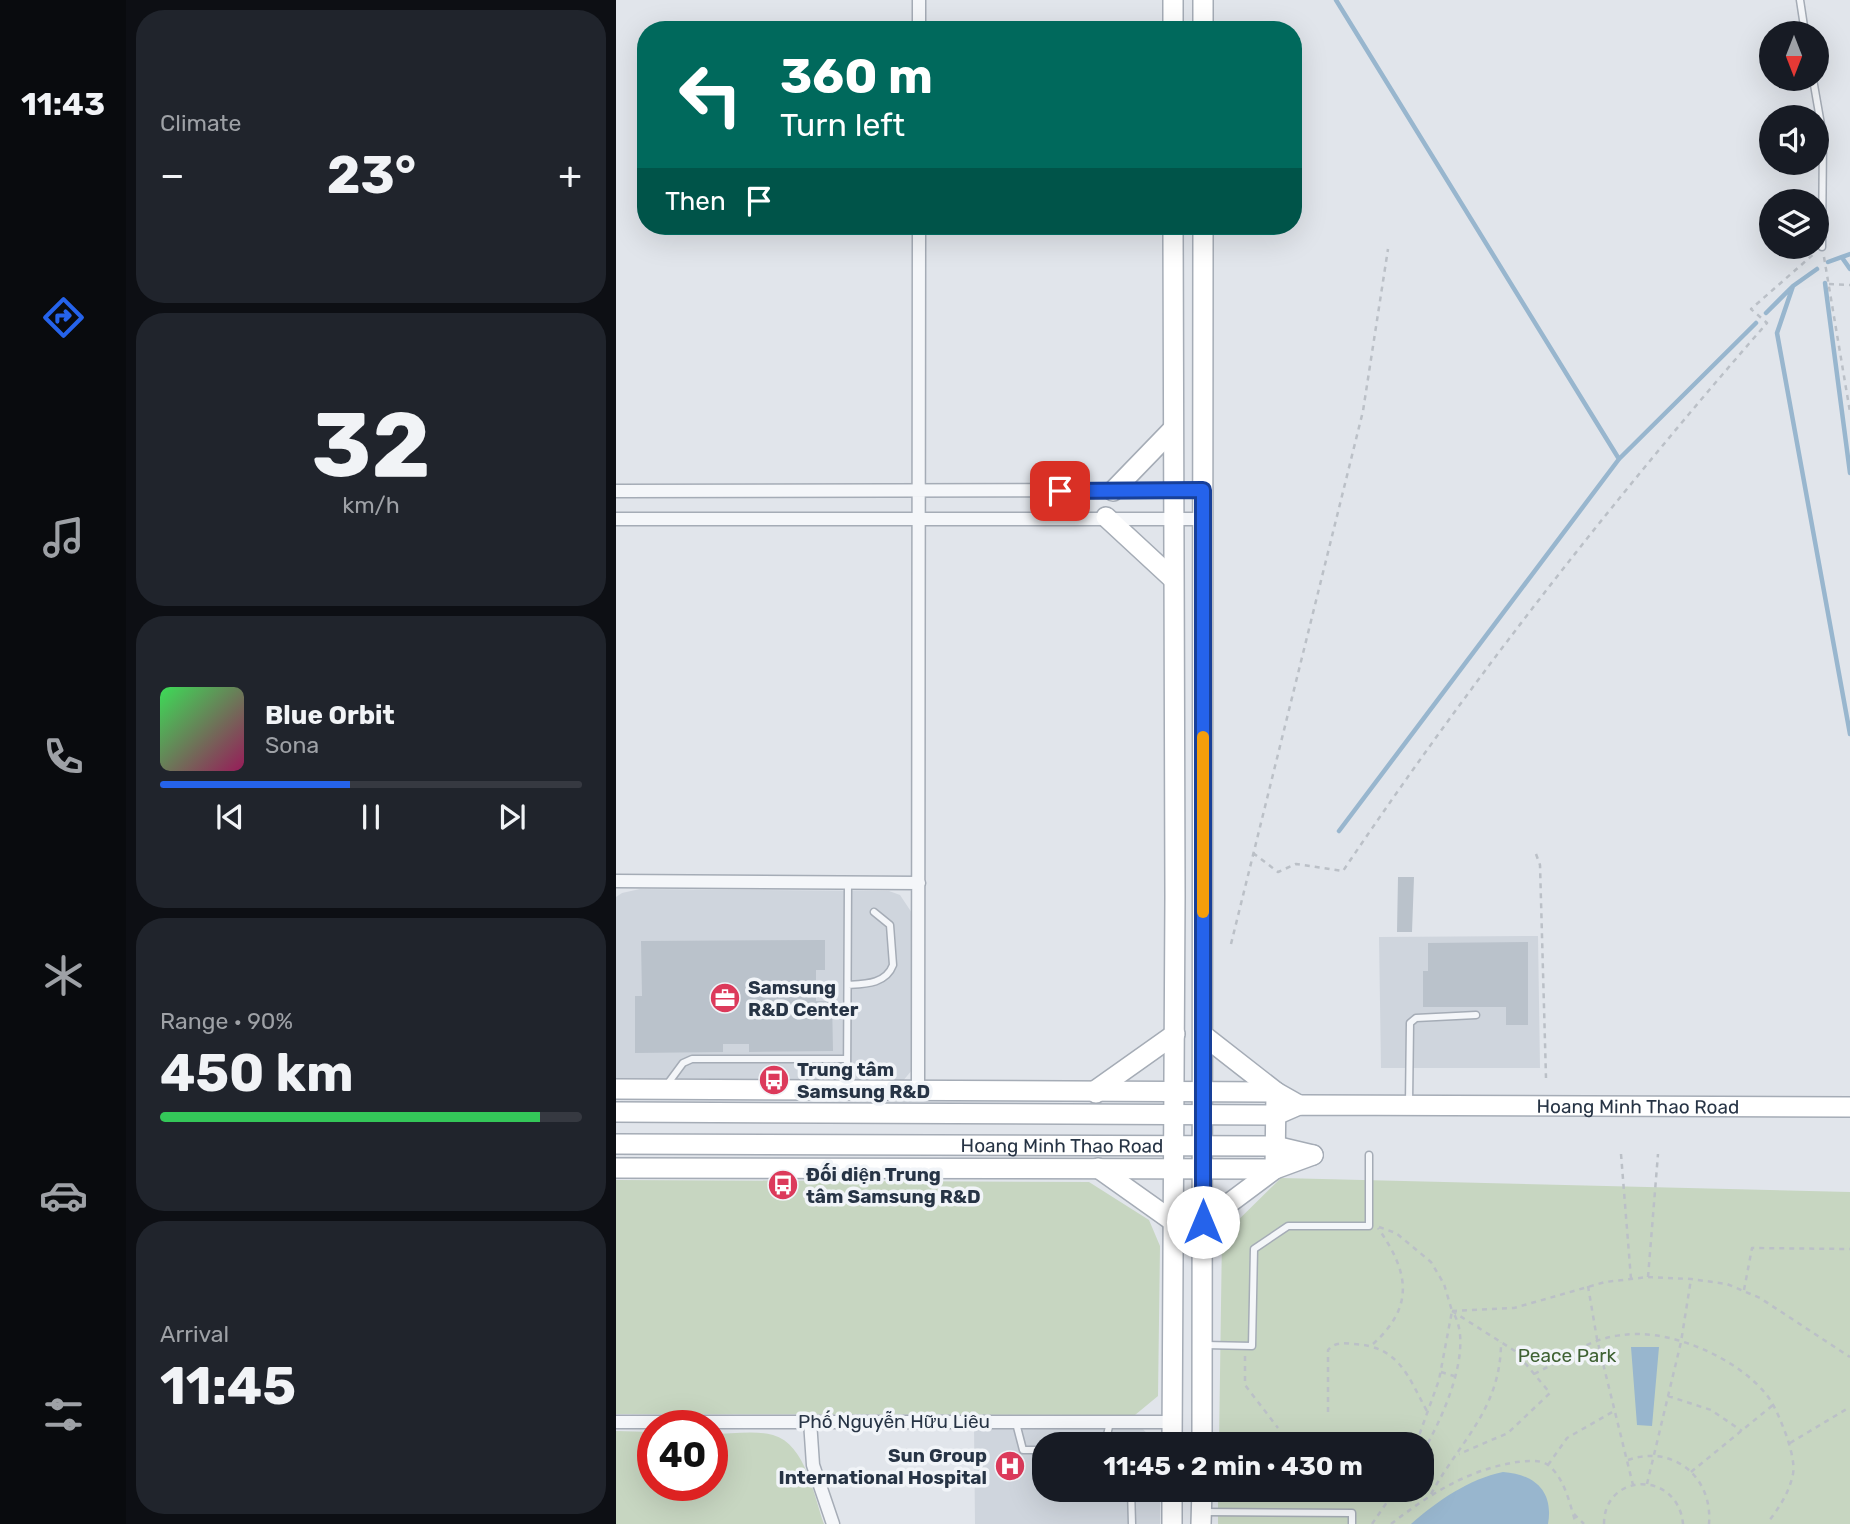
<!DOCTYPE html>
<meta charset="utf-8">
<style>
:root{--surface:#171b24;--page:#20242c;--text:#f1f3f6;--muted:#9ea1a6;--line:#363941;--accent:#2563eb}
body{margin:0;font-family:Rubik,sans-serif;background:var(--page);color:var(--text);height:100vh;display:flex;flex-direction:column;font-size:26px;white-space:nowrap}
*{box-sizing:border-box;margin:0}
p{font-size:23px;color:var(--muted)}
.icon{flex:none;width:38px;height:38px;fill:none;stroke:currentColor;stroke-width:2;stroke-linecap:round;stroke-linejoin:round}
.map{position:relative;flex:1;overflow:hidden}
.side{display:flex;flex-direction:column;gap:10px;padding:10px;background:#0d0f14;width:490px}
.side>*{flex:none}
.guide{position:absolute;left:21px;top:21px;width:665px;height:214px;border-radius:28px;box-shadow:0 7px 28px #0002;background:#00695c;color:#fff;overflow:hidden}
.needle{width:46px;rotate:180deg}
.fabs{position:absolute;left:1143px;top:21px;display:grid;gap:14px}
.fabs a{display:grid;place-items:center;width:70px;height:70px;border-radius:50%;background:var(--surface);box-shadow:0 7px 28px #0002;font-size:35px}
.speed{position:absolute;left:21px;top:1410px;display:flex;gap:14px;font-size:35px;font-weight:700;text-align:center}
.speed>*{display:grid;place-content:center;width:91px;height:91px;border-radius:50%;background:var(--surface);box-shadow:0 7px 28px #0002;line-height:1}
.speed .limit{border:10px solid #d22;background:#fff;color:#111}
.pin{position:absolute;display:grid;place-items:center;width:60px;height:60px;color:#fff;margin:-30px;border-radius:14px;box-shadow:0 4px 10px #0006}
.me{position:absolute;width:77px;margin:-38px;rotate:0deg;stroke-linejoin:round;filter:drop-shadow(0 0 5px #0008)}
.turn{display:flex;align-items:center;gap:24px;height:147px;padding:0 28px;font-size:32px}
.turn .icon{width:91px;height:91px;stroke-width:2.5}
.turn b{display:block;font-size:49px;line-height:60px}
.then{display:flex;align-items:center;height:66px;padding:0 28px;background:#0003;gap:14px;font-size:26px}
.big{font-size:52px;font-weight:700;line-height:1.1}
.side .card{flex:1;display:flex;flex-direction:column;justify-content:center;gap:10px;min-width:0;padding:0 24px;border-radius:28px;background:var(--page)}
.side .dial{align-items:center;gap:0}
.dial b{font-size:91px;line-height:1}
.song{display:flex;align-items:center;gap:21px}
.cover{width:84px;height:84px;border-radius:10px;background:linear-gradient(135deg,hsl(130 70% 55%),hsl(330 70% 35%))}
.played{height:7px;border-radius:4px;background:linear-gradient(90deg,var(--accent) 45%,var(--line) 45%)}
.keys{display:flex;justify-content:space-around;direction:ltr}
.heat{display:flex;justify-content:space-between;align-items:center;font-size:38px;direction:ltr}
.charge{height:10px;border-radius:5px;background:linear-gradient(90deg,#34c759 90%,var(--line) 0)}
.trip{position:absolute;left:416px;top:1432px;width:402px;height:70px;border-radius:28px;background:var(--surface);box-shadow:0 7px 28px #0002;font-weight:700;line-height:70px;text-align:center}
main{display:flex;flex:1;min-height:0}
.dock{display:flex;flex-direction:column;width:126px;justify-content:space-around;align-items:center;background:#090b0e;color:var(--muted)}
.dock .icon{width:49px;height:49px}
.dock .current{color:var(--accent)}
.dock b{font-size:32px;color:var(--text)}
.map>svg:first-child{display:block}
</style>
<main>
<nav class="dock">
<b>11:43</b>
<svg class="icon current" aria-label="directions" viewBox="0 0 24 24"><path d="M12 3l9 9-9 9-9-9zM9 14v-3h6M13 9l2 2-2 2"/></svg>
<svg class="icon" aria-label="music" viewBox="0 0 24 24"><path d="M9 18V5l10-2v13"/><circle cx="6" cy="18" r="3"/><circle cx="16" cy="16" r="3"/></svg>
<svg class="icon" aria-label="phone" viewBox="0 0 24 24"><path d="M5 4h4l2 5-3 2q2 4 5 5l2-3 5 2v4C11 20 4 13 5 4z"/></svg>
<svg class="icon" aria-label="climate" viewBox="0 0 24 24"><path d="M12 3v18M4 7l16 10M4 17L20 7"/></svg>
<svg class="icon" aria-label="car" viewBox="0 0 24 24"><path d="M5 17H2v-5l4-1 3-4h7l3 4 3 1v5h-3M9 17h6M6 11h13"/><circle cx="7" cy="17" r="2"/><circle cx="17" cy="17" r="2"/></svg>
<svg class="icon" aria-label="filters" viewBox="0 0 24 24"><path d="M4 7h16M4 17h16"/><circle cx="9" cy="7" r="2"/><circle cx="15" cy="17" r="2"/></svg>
</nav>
<section class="side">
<div class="card"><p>Climate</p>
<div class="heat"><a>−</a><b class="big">23°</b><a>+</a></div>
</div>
<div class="card dial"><b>32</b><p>km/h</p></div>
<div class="card">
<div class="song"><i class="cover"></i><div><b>Blue Orbit</b><p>Sona</p></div></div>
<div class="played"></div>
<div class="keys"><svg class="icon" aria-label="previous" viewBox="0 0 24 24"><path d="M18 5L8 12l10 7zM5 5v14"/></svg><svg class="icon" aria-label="pause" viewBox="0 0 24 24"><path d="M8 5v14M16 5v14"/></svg><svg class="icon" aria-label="next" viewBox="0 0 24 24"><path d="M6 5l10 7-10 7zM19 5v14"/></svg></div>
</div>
<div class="card"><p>Range · 90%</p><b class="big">450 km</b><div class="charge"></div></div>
<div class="card"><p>Arrival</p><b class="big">11:45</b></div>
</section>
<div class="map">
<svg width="1234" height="1524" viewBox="0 0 1234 1524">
<rect width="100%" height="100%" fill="#e1e5eb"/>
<path fill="#cfd5dd" d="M24 889 273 891 284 895 298 916 296 1070 286 1082 0 1079V897L6 893Z
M922 936 924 1068H765L763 937Z
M358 1426 525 1427 541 1444H429V1489H544V1524H359Z"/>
<path fill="#c7d6c1" d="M665 1178 1234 1192V1524H602V1489H807V1444H603L606 1236Z
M0 1180 473 1182 533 1220 544 1246 542 1396 519 1415 0 1414Z
M0 1431 37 1432V1486H96V1434C115 1434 140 1430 157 1435 190 1444 198 1497 208 1524H0Z"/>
<path fill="#98b6ce" d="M1015 1347H1043L1036 1426 1021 1425Z
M887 1472C918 1474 938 1491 932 1524H795C821 1501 853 1479 887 1472Z"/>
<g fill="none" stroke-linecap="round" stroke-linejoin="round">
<path stroke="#98b6ce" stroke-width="4.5" d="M720 0 1003 459
M1227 259 1234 269
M1212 262 1234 254
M1209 283 1234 473
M1177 286 1161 333 1234 734
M1150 313 1177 286 1201 269
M723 831 1003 459 1140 323"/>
</g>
<path fill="#bac2cb" d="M782 877H798L796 932H781Z
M209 940V970H200V1001H216L217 1051 133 1052V1044H107V1052L19 1053V996H26L25 941Z
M912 942V1025H890V1007H807V971H812V943Z"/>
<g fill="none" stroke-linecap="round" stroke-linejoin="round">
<g stroke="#a5acb6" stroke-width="9">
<path id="lane" d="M1184 0 1189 33
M1197 79 1207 136 1206 247
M232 985C249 984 270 984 277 965L274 925 258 912
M50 1086 67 1063 76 1059H231
M231 1088 232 882
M793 1103 794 1023 800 1018 860 1015
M589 1345 636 1346 638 1249 672 1226H753V1155
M400 1423 407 1450H429
M489 1444 494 1422
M515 1489 516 1524
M587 1512 736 1513V1524"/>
</g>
<g stroke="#a5acb6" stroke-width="15">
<path id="street" d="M303 0V30
M0 491 587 490
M0 519H587
M0 881 303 883
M302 1090 303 226
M194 1421 197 1465 217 1524
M0 1422H556"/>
</g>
<g stroke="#a5acb6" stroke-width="22">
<g id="secondary">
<path d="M587 0V30"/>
<path d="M557 30V0"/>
<path d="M497 491 556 430"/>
<path d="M490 517 557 579"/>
<path d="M587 1035 660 1092 659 1169 588 1222"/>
<path d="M0 1089 660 1092 683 1105"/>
<path d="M480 1093V1090L559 1034"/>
<path id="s1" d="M0 1112 660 1115 683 1105 1234 1107"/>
<path id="s2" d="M0 1144 659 1146 697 1155"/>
<path d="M0 1168 659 1169 697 1155"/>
<path d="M482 1168 558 1222"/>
<path d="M556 1444 559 896 557 226"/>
<path d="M586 1444 587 226"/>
<path d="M556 1489V1524"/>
<path d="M585 1524 586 1489"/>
</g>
</g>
<path stroke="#bbc0c7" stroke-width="2.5" stroke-dasharray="5 5" stroke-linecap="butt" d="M1208 257 1234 412
M1213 284 1234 285
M637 853 662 872 680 864 727 871C856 679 999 497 1151 323L1135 309 1200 252
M920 854 924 865 930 1078
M615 944 747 411 772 249
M1005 1154 1015 1279
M763 1227 780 1233 815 1262 828 1284 836 1311 823 1380 800 1444
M1032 1277 1042 1154
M972 1286 981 1339 1017 1485
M1128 1290 1136 1248 1234 1249
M836 1311 898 1308 989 1282 1032 1277 1075 1279 1111 1284 1144 1298 1234 1357
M836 1311 899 1351 934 1393 892 1433 843 1454
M757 1344C799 1306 793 1272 762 1228
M629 1356V1385L662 1428
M825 1372 838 1376
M918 1374C957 1355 973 1335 1021 1334 1065 1334 1122 1360 1150 1394 1160 1407 1165 1422 1171 1437 1174 1447 1179 1463 1177 1474 1173 1493 1164 1506 1153 1521
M1052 1396 1095 1410 1126 1431
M712 1412V1350C719 1342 727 1343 737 1344 784 1346 792 1377 812 1413
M1174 1443 1234 1407
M807 1452C826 1419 858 1350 838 1314
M1012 1460C1057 1444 1097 1477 1093 1524
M932 1465 951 1438 998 1411
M1075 1472 1157 1405
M1031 1484 1065 1342 1075 1279
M815 1494C844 1441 885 1409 885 1342
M958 1514 968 1524
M756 1524 780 1489
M775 1524C814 1494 851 1470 901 1462 910 1461 924 1459 932 1465 949 1478 954 1505 960 1524
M988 1524C988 1472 1062 1470 1067 1524"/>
<use href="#lane" stroke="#f4f6f9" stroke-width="6"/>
<use href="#street" stroke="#f4f6f9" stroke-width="12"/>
<use href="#secondary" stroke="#fff" stroke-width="19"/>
</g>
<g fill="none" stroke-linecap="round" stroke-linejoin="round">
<g stroke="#184099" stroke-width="18">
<path id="route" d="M444 491 587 490V1222"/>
</g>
<use href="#route" stroke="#2563eb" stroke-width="12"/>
<path stroke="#f59e0b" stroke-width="12" d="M587 912V737"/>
</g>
<defs>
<g id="office-disc" transform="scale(1.575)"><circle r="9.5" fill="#dc3a5b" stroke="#f1f4f8"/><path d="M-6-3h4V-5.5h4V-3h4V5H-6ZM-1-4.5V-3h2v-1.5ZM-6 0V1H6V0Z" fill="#fff"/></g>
<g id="bus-disc" transform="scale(1.575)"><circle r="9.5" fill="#dc3a5b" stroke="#f1f4f8"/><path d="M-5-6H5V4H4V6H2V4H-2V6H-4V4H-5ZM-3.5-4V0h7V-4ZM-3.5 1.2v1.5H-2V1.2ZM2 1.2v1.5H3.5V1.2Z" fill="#fff"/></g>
<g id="hospital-disc" transform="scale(1.575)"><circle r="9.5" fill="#dc3a5b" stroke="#f1f4f8"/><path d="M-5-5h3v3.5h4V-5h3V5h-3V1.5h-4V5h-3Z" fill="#fff"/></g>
</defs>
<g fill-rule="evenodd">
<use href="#office-disc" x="109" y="998"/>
<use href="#bus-disc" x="158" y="1080"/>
<use href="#bus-disc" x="167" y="1185"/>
<use href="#hospital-disc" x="394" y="1466"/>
</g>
<g text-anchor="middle" stroke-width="7" stroke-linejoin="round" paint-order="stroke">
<g font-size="19" font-weight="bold" fill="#273445" stroke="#f1f4f8" text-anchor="start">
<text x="132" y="994">Samsung<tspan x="132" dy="22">R&amp;D Center</tspan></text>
<text x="181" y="1076">Trung tâm<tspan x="181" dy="22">Samsung R&amp;D</tspan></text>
<text x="190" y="1181">Đối diện Trung<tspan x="190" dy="22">tâm Samsung R&amp;D</tspan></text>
<text x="371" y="1462" text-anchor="end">Sun Group<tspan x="371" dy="22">International Hospital</tspan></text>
</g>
<g font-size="19" fill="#273445" stroke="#f1f4f8">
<text dy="7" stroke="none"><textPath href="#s1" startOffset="1024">Hoang Minh Thao Road</textPath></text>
<text dy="7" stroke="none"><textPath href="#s2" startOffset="446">Hoang Minh Thao Road</textPath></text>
<text x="278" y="1428">Phố Nguyễn Hữu Liêu</text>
</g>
<g font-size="19" fill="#3f6233" stroke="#f1f4f8">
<text x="951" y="1362">Peace Park</text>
</g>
</g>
</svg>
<div class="fabs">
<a><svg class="needle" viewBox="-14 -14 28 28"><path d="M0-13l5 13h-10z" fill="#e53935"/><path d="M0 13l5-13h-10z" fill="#9ea1a6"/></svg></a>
<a><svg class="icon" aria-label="sound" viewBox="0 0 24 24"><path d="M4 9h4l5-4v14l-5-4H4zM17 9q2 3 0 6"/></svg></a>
<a><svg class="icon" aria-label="layers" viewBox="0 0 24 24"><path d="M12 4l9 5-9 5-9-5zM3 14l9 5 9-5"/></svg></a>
</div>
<div class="speed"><div class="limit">40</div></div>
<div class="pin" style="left:444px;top:491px;background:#d93025"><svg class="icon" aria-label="arrive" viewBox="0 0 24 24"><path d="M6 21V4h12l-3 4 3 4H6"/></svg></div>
<svg class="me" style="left:587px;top:1222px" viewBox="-20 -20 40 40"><circle r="19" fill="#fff"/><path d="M0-13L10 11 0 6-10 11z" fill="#2563eb"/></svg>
<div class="trip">11:45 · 2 min · 430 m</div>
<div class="guide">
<div class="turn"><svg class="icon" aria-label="left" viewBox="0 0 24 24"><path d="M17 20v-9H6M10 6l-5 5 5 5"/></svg><div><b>360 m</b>Turn left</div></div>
<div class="then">Then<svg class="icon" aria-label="arrive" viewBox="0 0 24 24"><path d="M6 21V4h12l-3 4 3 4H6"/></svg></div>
</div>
</div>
</main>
